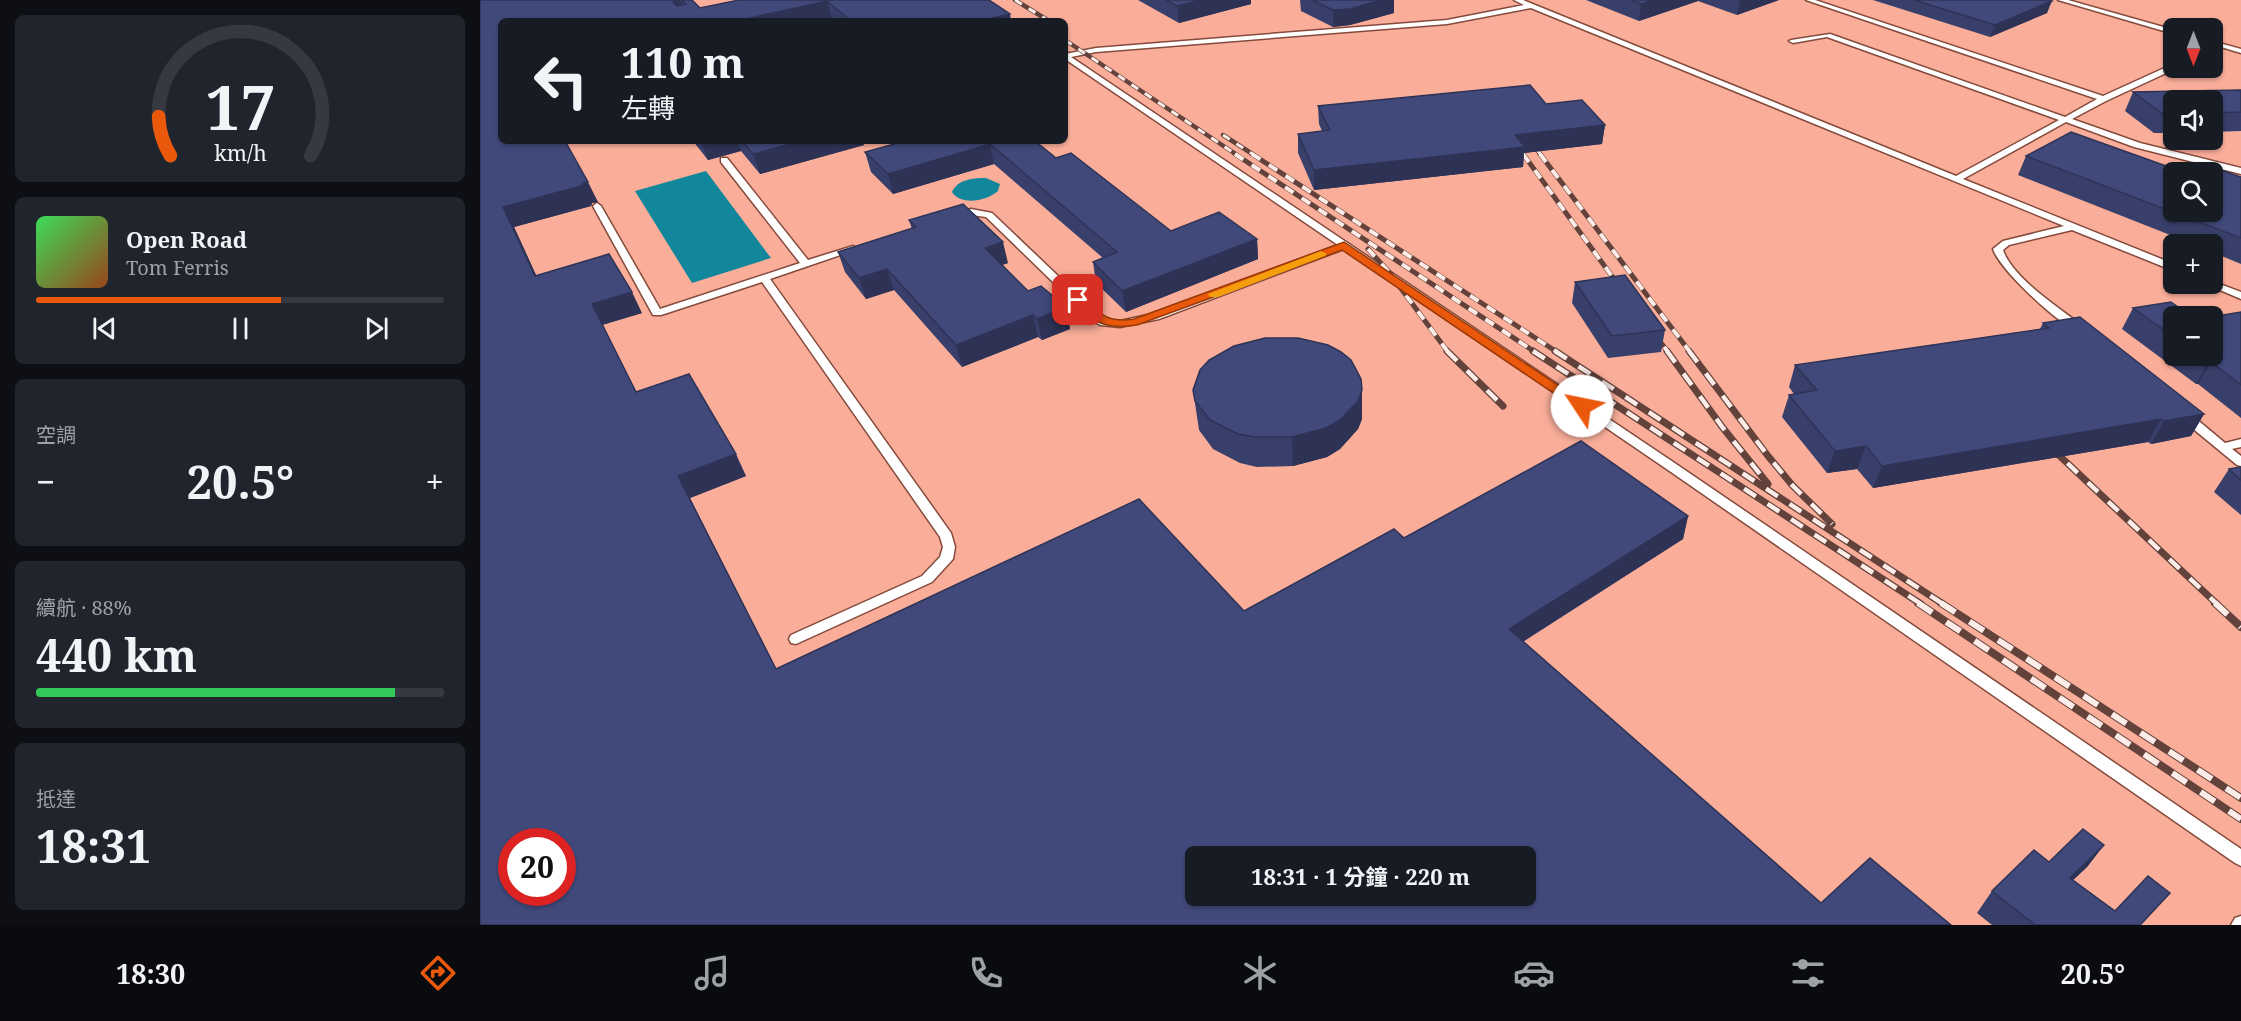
<!DOCTYPE html>
<html lang="zh-TW">
<meta charset="utf-8">
<style>
:root{--surface:#171b24;--page:#20242c;--text:#f1f3f6;--muted:#9ea1a6;--line:#363941;--accent:#ea580c}
body{margin:0;font-family:"Noto Serif","Noto Sans TC",serif;background:var(--page);color:var(--text);height:100vh;display:flex;flex-direction:column;font-size:22px;white-space:nowrap}
*{box-sizing:border-box;margin:0}
p{font-size:20px;color:var(--muted)}
.icon{flex:none;width:33px;height:33px;fill:none;stroke:currentColor;stroke-width:2;stroke-linecap:round;stroke-linejoin:round}
.map{position:relative;flex:1;overflow:hidden}
.side{display:flex;flex-direction:column;gap:15px;padding:15px;background:#0d0f14;width:480px}
.side>*{flex:none}
.top-card{position:absolute;left:18px;top:18px;width:570px;height:126px;border-radius:9px;box-shadow:0 2px 4px #0004;background:#171b24;color:var(--text);overflow:hidden}
.needle{width:39px;rotate:180deg}
.fabs{position:absolute;left:1683px;top:18px;display:grid;gap:12px}
.fabs a{display:grid;place-items:center;width:60px;height:60px;border-radius:9px;background:var(--surface);box-shadow:0 2px 4px #0004;font-size:30px}
.speed{position:absolute;left:18px;top:828px;display:flex;gap:12px;font-size:30px;font-weight:700;text-align:center}
.speed>*{display:grid;place-content:center;width:78px;height:78px;border-radius:50%;background:var(--surface);box-shadow:0 2px 4px #0004;line-height:1}
.speed .limit{border:9px solid #d22;background:#fff;color:#111}
.pin{position:absolute;display:grid;place-items:center;width:51px;height:51px;color:#fff;margin:-26px;border-radius:12px;box-shadow:0 3px 9px #0006}
.me{position:absolute;width:66px;margin:-33px;rotate:304deg;stroke-linejoin:round;filter:drop-shadow(0 0 4px #0008)}
.turn{display:flex;align-items:center;gap:21px;height:126px;padding:0 24px;font-size:27px}
.turn .icon{width:78px;height:78px;stroke-width:2.5}
.turn b{display:block;font-size:42px;line-height:51px}
.big{font-size:45px;font-weight:700;line-height:1.1}
.side .card{flex:1;display:flex;flex-direction:column;justify-content:center;gap:9px;min-width:0;padding:0 21px;border-radius:9px;background:var(--page)}
.side .dial{align-items:center;gap:0}
.dial svg{height:156px;overflow:visible;fill:none;stroke:var(--line);stroke-width:7;stroke-linecap:round;text-anchor:middle}
.dial text{fill:var(--text);stroke:none}
.song{display:flex;align-items:center;gap:18px}
.cover{width:72px;height:72px;border-radius:9px;background:linear-gradient(135deg,hsl(130 70% 55%),hsl(20 70% 35%))}
.played{height:6px;border-radius:3px;background:linear-gradient(90deg,var(--accent) 60%,var(--line) 60%)}
.keys{display:flex;justify-content:space-around;direction:ltr}
.heat{display:flex;justify-content:space-between;align-items:center;font-size:33px;direction:ltr}
.charge{height:9px;border-radius:4px;background:linear-gradient(90deg,#34c759 88%,var(--line) 0)}
.trip{position:absolute;left:705px;top:846px;width:351px;height:60px;border-radius:9px;background:var(--surface);box-shadow:0 2px 4px #0004;font-weight:700;line-height:60px;text-align:center}
.menu{display:flex;height:96px;justify-content:space-around;align-items:center;background:#090b0e;color:var(--muted)}
.menu .icon{width:42px;height:42px}
.menu .on{color:var(--accent)}
.menu b{font-size:27px;color:var(--text)}
main{display:flex;flex:1;min-height:0}
.map>svg:first-child{display:block}
</style>
<main>
<section class="side">
<div class="card dial"><svg viewBox="0 0 100 80">
<path d="M14 69A42 42 0 1 1 86 69"/>
<path d="M14 69A42 42 0 0 1 8 49" stroke="#ea580c"/>
<text x="50" y="56" font-size="32" font-weight="700">17</text>
<text x="50" y="72" font-size="11">km/h</text>
</svg></div>
<div class="card">
<div class="song"><i class="cover"></i><div><b>Open Road</b><p>Tom Ferris</p></div></div>
<div class="played"></div>
<div class="keys"><svg class="icon" aria-label="previous" viewBox="0 0 24 24"><path d="M18 5L8 12l10 7zM5 5v14"/></svg><svg class="icon" aria-label="pause" viewBox="0 0 24 24"><path d="M8 5v14M16 5v14"/></svg><svg class="icon" aria-label="next" viewBox="0 0 24 24"><path d="M6 5l10 7-10 7zM19 5v14"/></svg></div>
</div>
<div class="card"><p>空調</p>
<div class="heat"><a>−</a><b class="big">20.5°</b><a>+</a></div>
</div>
<div class="card"><p>續航 · 88%</p><b class="big">440 km</b><div class="charge"></div></div>
<div class="card"><p>抵達</p><b class="big">18:31</b></div>
</section>
<div class="map">
<svg width="1761" height="925" viewBox="0 0 1761 925">
<rect width="100%" height="100%" fill="#f8c1b3"/>
<path fill="#faae9a" fill-rule="evenodd" d="M0 0H1761V925H0ZM21 21H585V141H21ZM1694 28H1732V68H1694ZM1694 100H1732V140H1694ZM1694 172H1732V212H1694ZM1694 244H1732V284H1694ZM1694 316H1732V356H1694ZM32 842H82V892H32ZM716 856H1046V896H716Z"/>
<path fill="#12869b" d="M226 171 291 258 212 283 155 191Z
M506 178 520 184 518 191C507 201 481 206 472 192 478 179 493 178 506 178Z"/>
<g fill="none" stroke-linecap="round" stroke-linejoin="round">
<g stroke="#854a3b" stroke-width="3">
<path id="lane" d="M1034 0H1043L1476 176 1579 120 1347 37 1313 43 1309 41 1311 40 1350 34 1585 117 1617 99 1326 0H1335L1623 96 1691 65 1697 68 1626 101 1592 119 1660 143 1761 168V174L1654 147 1586 122 1483 179 1694 264V271L1592 230 1529 245 1523 250C1533 279 1580 308 1605 328L1606 330 1605 332 1601 333C1580 326 1520 270 1513 249L1523 241 1584 226 1051 8 967 24 616 52 591 57 1199 466 1761 849V866L1755 863 1191 472 864 249 679 319 640 327 620 325 611 319 506 217 491 215 478 218 473 215 491 209 512 213 619 315 627 320 640 321 672 314 858 245 585 59V54L616 48 967 20 1044 5Z
M1578 0H1588L1694 30V34Z
M1732 41 1761 49V53L1741 47 1732 51Z
M241 158H247L328 260 373 246 378 249 290 279 471 533 475 547 473 559 452 582 316 644 311 643 309 639 311 635 442 576 460 557 463 547 460 537 282 282 181 315H173L113 206 117 203 121 206 180 309 320 263 241 162Z
M1732 281 1761 292V299L1726 284H1732Z
M1704 411 1708 412 1745 443 1761 439V447L1752 449 1761 456V466L1757 465 1700 418 1698 415Z
M1761 916V925H1751L1755 918Z"/>
</g>
<use href="#lane" fill="#fff" fill-rule="evenodd"/>
<g stroke="#62423a" stroke-width="4.5">
<path id="rail-far3" d="M535 0 569 21
M585 40 757 155
M743 135 774 155
M1048 138 1061 155
M1034 142 1044 155"/>
</g>
<g stroke="#62423a" stroke-width="5">
<path id="rail-far2" d="M755 154 1055 352
M772 154 1077 352
M1043 154 1142 290
M1060 154 1210 352
M888 249 908 271 968 352
M1172 331 1188 352"/>
</g>
<g stroke="#62423a" stroke-width="7">
<path id="rail-far1" d="M967 351 1023 406
M1053 351 1441 604
M1075 351 1463 604
M1187 351 1243 428 1288 484
M1209 351 1288 456 1313 486 1352 524
M1567 444 1737 604"/>
</g>
<g stroke="#62423a" stroke-width="8">
<path id="rail" d="M1438 603 1761 819
M1461 603 1761 798
M1735 603 1761 627"/>
</g>
<use href="#rail-far3" stroke="#fcede9" stroke-width="3" stroke-dasharray="8" stroke-linecap="butt"/>
<use href="#rail-far2" stroke="#fcede9" stroke-width="4" stroke-dasharray="10" stroke-linecap="butt"/>
<use href="#rail-far1" stroke="#fcede9" stroke-width="4.5" stroke-dasharray="14" stroke-linecap="butt"/>
<use href="#rail" stroke="#fcede9" stroke-width="6" stroke-dasharray="17" stroke-linecap="butt"/>
</g>
<path fill="#383f6a" d="M0 0H212L220 8 259 0H509L531 21H356L352 18 339 21H21V141L118 202 112 203 111 206 34 227 56 275 162 313 122 325 156 392 266 476 210 498 296 669 764 611 924 538 1208 516 1203 539 1043 642 1341 903 1471 925H0Z
M658 0H771V4L699 23Z
M820 0H914V13L870 25 853 27 821 11Z
M1106 0H1299L1257 15 1218 1 1159 21Z
M1393 0H1569L1567 13 1510 37Z
M1761 90V131L1732 132V100H1694V133H1674L1645 111 1653 92Z
M1066 104 1125 125 1122 144 1044 153 1043 167 834 190 818 153V134L842 131 839 124 838 106Z
M213 141H383L384 145 280 174 261 151 228 160Z
M555 141 576 158 691 231 777 239 778 259 646 312 616 283 613 262 623 258 514 164 413 194 391 172 385 152Z
M1546 156 1694 212 1761 177V264L1732 252V244H1713L1538 175Z
M429 220 528 263 522 265 548 291 586 307 590 329 562 340 558 337 482 367 414 290 386 299 365 272 358 252 432 229Z
M1095 282 1185 330 1181 352 1128 358 1092 303Z
M1653 308 1694 316V356H1732L1761 312V418L1718 384H1716L1642 329Z
M1563 323 1724 414 1711 436 1671 444 1668 442 1393 488 1377 469 1347 473 1302 417 1309 395 1314 394 1309 387 1315 365 1560 329Z
M713 390 882 419 878 429 860 449 847 457 813 466 777 467 760 463 733 449 719 430Z
M1761 467V515L1734 492 1749 469Z
M1624 845 1607 867 1593 880 1635 911 1690 893 1661 925H1512L1497 913 1512 891 1569 862Z"/>
<path fill="#2e3356" d="M196 0H200L205 15 200 18 193 2Z
M722 0H771V4L699 23 697 6Z
M901 0H914V13L870 25 853 27V10Z
M1173 0H1218V1L1159 21 1161 4Z
M1260 0H1299L1257 15Z
M347 1 352 18 339 21H271L270 18Z
M1572 1 1567 13 1510 37 1515 25Z
M530 14 531 21H499Z
M1125 125 1122 144 1044 153 1043 167 834 190V170L1035 135Z
M221 141H257L261 151 228 160Z
M322 141H383L384 145 280 174 273 154Z
M510 144 514 164 413 194 408 174Z
M108 182 118 202 112 203 111 206 34 227 66 297 55 276 23 207Z
M777 239 778 259 646 312 642 291Z
M523 242 528 263 510 269 505 248Z
M407 269 414 290 386 299 379 278Z
M152 292 162 313 122 325 112 304Z
M586 307 590 329 562 340 557 319Z
M553 315 558 337 482 367 476 345Z
M1728 362H1731L1718 384H1716Z
M882 390V419L878 429 860 449 847 457 813 466 812 437Z
M1724 414 1711 436 1671 444 1684 421Z
M1681 419 1668 442 1393 488 1402 466Z
M1386 446 1377 469 1347 473 1355 451Z
M256 454 266 476 210 498 198 476Z
M1208 516 1203 539 1026 652 1029 629Z
M1624 845 1607 867 1573 899 1590 878Z"/>
<path fill="#41497b" stroke="#2e3356" stroke-width="1.5" fill-rule="evenodd" d="M0 0H196L193 2 197 6 206 4 201 0H212L220 8 259 0H509L530 14 499 21H371L347 1 270 18 273 21H21V141H85L108 182 103 183 101 186 23 207 55 276 129 254 152 292 112 304 156 392 209 374 256 454 198 476 296 669 659 499 764 611 914 529 924 538 1101 441 1208 516 1029 629 1341 903 1390 858 1471 925H0ZM32 842H82V892H32ZM716 856H1046V896H716Z
M686 0H722L697 6Z
M832 0H901L870 9 853 10Z
M1151 0H1173L1161 4Z
M1434 0H1569L1572 1 1515 25Z
M1050 85 1066 104 1102 100 1125 125 1035 135 1045 147 834 170 818 134 850 130 838 106Z
M1761 90V112L1732 113V100H1694V114H1683L1653 92Z
M1591 132 1703 172H1694V212H1732V172H1710L1724 164 1761 177V238L1546 156Z
M262 141H322L273 154Z
M425 141H555L576 158 591 153 691 231 739 212 777 239 642 291 613 262 637 252 510 144 408 174 385 152Z
M483 204 523 242 505 248 548 291 561 286 586 307 557 319 553 315 476 345 407 269 379 278 358 252 436 227 429 220Z
M1145 275 1185 330 1132 336 1095 282Z
M1691 302 1711 316H1694V337L1653 308Z
M1761 312V385L1731 362H1728L1719 356H1732V317Z
M1600 317 1724 414 1684 421 1681 419 1402 466 1386 446 1355 451 1309 395 1337 390 1315 365 1569 328 1563 323Z
M785 338H818L848 345 861 352 871 360 881 379 882 390 878 401 860 420 846 428 812 437H775L758 434 730 420 715 401 713 390 720 370 729 360 754 346Z
M1761 467V480L1749 469Z
M1603 829 1624 845 1590 878 1635 911 1668 876 1690 893 1660 925H1555L1512 891 1554 850 1569 862Z"/>
<path fill="#ea580c" stroke="#983908" stroke-width="1.5" d="M864 242 1106 404 1108 406 1106 409H1097L862 250 657 325C627 330 612 323 592 300L598 297 602 298C622 315 627 323 654 319Z"/>
<path fill="#f59e0b" d="M841 251 847 254 845 256 738 297H730L728 294Z"/>
</svg>
<div class="fabs">
<a><svg class="needle" viewBox="-14 -14 28 28"><path d="M0-13l5 13h-10z" fill="#e53935"/><path d="M0 13l5-13h-10z" fill="#9ea1a6"/></svg></a>
<a><svg class="icon" aria-label="sound" viewBox="0 0 24 24"><path d="M4 9h4l5-4v14l-5-4H4zM17 9q2 3 0 6"/></svg></a>
<a><svg class="icon" aria-label="search" viewBox="0 0 24 24"><circle cx="10" cy="10" r="6"/><path d="M15 15l6 6"/></svg></a>
<a>+</a>
<a>−</a>
</div>
<div class="speed"><div class="limit">20</div></div>
<div class="pin" style="left:598px;top:300px;background:#d93025"><svg class="icon" aria-label="arrive" viewBox="0 0 24 24"><path d="M6 21V4h12l-3 4 3 4H6"/></svg></div>
<svg class="me" style="left:1102px;top:406px" viewBox="-20 -20 40 40"><circle r="19" fill="#fff"/><path d="M0-13L10 11 0 6-10 11z" fill="#ea580c"/></svg>
<div class="trip">18:31 · 1 分鐘 · 220 m</div>
<div class="top-card">
<div class="turn"><svg class="icon" aria-label="left" viewBox="0 0 24 24"><path d="M17 20v-9H6M10 6l-5 5 5 5"/></svg><div><b>110 m</b>左轉</div></div>
</div>
</div>
</main>
<nav class="menu">
<b>18:30</b>
<svg class="icon on" aria-label="directions" viewBox="0 0 24 24"><path d="M12 3l9 9-9 9-9-9zM9 14v-3h6M13 9l2 2-2 2"/></svg>
<svg class="icon" aria-label="music" viewBox="0 0 24 24"><path d="M9 18V5l10-2v13"/><circle cx="6" cy="18" r="3"/><circle cx="16" cy="16" r="3"/></svg>
<svg class="icon" aria-label="phone" viewBox="0 0 24 24"><path d="M5 4h4l2 5-3 2q2 4 5 5l2-3 5 2v4C11 20 4 13 5 4z"/></svg>
<svg class="icon" aria-label="climate" viewBox="0 0 24 24"><path d="M12 3v18M4 7l16 10M4 17L20 7"/></svg>
<svg class="icon" aria-label="car" viewBox="0 0 24 24"><path d="M5 17H2v-5l4-1 3-4h7l3 4 3 1v5h-3M9 17h6M6 11h13"/><circle cx="7" cy="17" r="2"/><circle cx="17" cy="17" r="2"/></svg>
<svg class="icon" aria-label="filters" viewBox="0 0 24 24"><path d="M4 7h16M4 17h16"/><circle cx="9" cy="7" r="2"/><circle cx="15" cy="17" r="2"/></svg>
<b>20.5°</b>
</nav>
